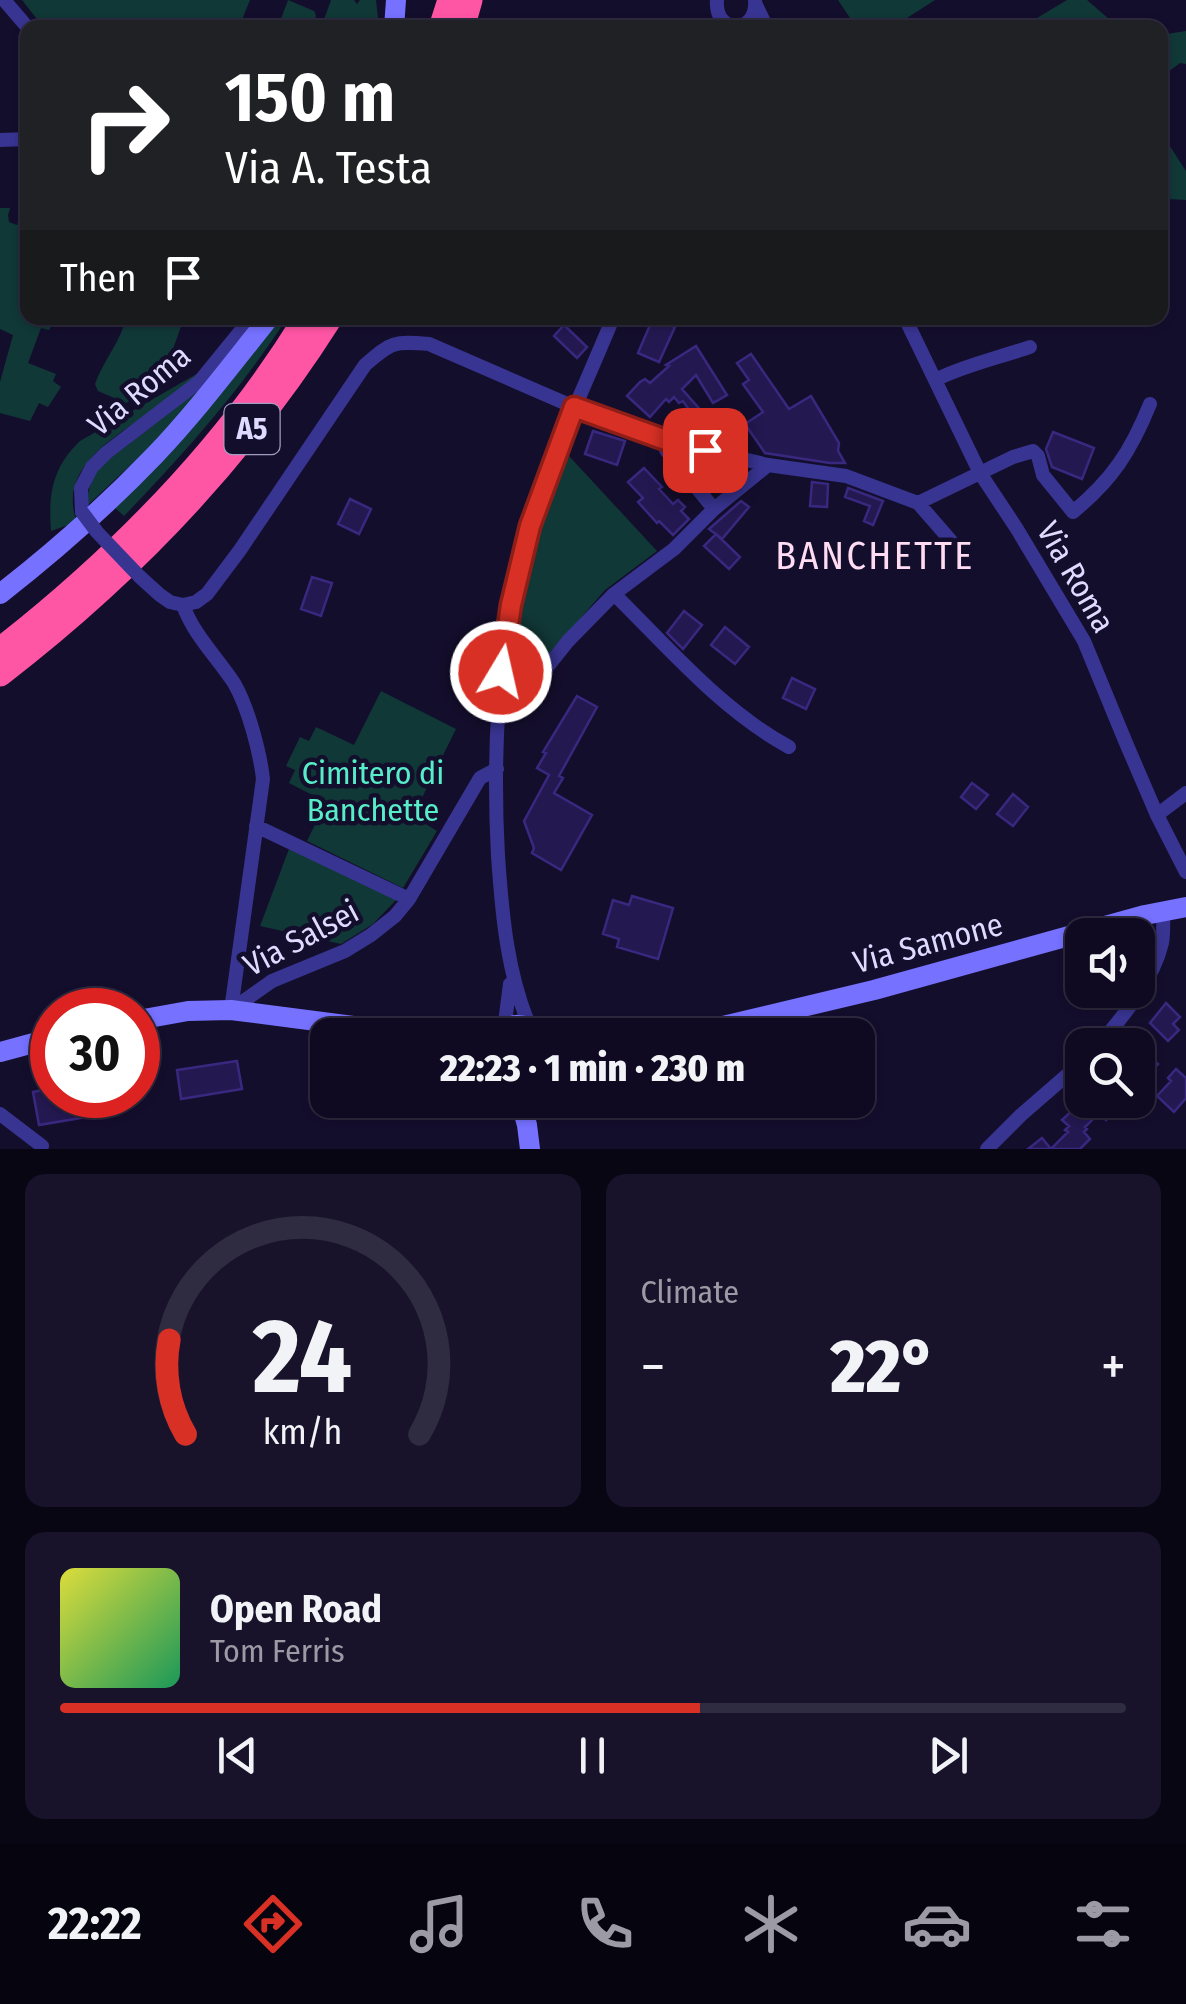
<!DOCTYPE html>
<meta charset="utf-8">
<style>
:root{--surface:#0f0a22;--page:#18132a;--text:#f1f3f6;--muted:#9b9aa5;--line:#2f2b40;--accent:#d93025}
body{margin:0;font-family:"Fira Sans Condensed",sans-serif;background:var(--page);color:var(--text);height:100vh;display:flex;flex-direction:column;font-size:38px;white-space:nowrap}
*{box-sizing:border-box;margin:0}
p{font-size:32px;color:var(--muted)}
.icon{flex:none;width:55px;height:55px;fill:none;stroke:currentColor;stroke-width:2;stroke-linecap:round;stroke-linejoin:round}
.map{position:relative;height:1149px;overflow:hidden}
.sheet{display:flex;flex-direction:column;gap:25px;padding:25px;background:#080613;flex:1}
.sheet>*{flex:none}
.banner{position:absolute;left:20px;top:20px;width:1148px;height:305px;border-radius:20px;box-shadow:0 2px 8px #0004,0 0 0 2px var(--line);background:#202124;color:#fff;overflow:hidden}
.buttons{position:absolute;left:1065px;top:918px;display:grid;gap:20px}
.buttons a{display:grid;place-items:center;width:90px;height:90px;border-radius:20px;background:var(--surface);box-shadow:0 2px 8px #0004,0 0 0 2px var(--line);font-size:50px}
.speed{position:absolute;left:30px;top:988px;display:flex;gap:20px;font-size:50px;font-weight:700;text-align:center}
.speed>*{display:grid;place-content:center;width:130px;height:130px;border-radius:50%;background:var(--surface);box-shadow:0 2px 8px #0004,0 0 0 2px var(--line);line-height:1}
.speed .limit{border:15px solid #d22;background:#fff;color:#111}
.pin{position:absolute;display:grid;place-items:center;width:85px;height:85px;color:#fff;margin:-42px;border-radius:20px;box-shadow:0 5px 15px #0006}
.me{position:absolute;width:110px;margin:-55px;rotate:9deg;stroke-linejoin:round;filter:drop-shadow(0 0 8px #0008)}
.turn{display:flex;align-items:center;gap:35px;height:210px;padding:0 40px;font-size:45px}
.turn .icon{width:130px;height:130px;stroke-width:2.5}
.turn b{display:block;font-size:70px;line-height:85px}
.then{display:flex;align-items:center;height:95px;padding:0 40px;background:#0003;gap:20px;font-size:38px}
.big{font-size:75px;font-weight:800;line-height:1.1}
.sheet .widget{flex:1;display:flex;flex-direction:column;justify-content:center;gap:15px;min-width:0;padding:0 35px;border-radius:20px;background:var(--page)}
.sheet .dial{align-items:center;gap:0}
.dial svg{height:260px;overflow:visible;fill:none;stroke:var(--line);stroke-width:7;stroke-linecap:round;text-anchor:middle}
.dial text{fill:var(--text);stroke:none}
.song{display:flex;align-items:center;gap:30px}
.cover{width:120px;height:120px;border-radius:15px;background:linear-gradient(135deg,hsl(60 70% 55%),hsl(150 70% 35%))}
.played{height:10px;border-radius:5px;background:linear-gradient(90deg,var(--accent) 60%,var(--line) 60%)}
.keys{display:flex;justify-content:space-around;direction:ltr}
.heat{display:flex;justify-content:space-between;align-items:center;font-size:55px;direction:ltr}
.sheet .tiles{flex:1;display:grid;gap:25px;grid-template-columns:1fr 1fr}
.widget:last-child{grid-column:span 2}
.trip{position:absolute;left:310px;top:1018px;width:565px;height:100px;border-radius:20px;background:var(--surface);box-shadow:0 2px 8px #0004,0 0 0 2px var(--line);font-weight:800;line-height:100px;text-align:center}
.dock{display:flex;height:160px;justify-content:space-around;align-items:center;background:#06040e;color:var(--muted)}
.dock .icon{width:70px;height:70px}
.dock .on{color:var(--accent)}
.dock b{font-size:45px;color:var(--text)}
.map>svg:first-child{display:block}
</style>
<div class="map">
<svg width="1186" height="1149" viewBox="0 0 1186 1149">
<rect width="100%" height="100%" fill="#140e2d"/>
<path fill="#103837" d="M22 0H250L239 27 44 28Z
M288 0 314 11 316 15 313 27H278Z
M331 0H354L357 4 360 0H376L378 18 388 19 387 27 321 28Z
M838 0H935L893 27H856Z
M1067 0H1087L1117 26 1123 27H1022Z
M1186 31V64L1180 63 1160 78V35Z
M1160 131 1186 171V200L1168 199 1160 218Z
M0 208H10L8 215 9 222 17 225 23 208 27 209 28 318H55L49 330 41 328 28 363 56 374 53 381 61 387 48 407 39 403 30 421 0 413V382L13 335 0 329Z
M126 318H184L161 383 126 403 98 391 95 384C103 361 121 341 126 318Z
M280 318H287C240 391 184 454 124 516L114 507C175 448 230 386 280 318Z
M200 372 193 381C178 392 163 403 148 414 112 438 57 470 77 522L51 531C48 493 53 467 80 441Z
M204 386 174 424 87 506C88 488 91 478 103 464Z
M569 456 657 551 605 590 521 687H509L528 566 555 483Z
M381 691 456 729 413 816 437 831 403 888 307 841 326 802 289 783 295 770 286 766 300 737 309 741 316 727 354 745Z
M289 849 397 899 373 924 341 944 260 926Z"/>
<path fill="#241850" stroke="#39287f" stroke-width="2.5" d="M653 318 675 327 659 362 638 353Z
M564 325 587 347 577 358 554 336Z
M696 346 727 395 713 403 696 375 682 389 704 414 696 420 683 401 679 403 674 397 669 402 666 399 650 417 627 396 640 382 645 379 650 383 669 366 666 365Z
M751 354 789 409 811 396 839 443 838 451 845 463H830L765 453 745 424 763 412 743 384 749 380 737 363Z
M593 431 625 441 617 465 585 454Z
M1053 432 1094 448 1082 479 1052 467 1046 449Z
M644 468 662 487 659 489 673 504 678 500 685 507 681 511 689 519 673 535 659 521 657 523 638 502 643 498 628 482Z
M812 482 828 484 827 507 810 506Z
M848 488 883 501 873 525 864 521 870 506 845 497Z
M350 499 371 509 359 534 338 524Z
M741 501 749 507 722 539 709 529Z
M716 534 740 557 729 569 704 546Z
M312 577 332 583 321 616 301 609Z
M684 611 702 625 683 649 667 633Z
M725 627 749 647 735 664 711 645Z
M792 678 815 689 806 709 783 698Z
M577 696 597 707 559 776 563 778 554 793 592 815 561 870 532 853 534 848 524 821 549 775 537 768 546 753 543 752Z
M972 783 988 795 976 809 961 797Z
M1013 794 1028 807 1013 826 997 814Z
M632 896 673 908 658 959 617 947 619 939 603 934 613 900 629 905Z
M1166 1003 1180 1017 1173 1024 1179 1030 1168 1041 1150 1023Z
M1138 1045 1158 1064 1149 1074 1142 1068 1138 1073Z
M237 1061 242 1089 181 1099 177 1070Z
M1176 1069 1186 1078V1098L1174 1112 1157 1096 1171 1081 1168 1078Z
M52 1088V1095H83L87 1117 39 1125 33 1092Z
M1089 1100H1127L1106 1120 1099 1113 1085 1127 1087 1129 1084 1132 1090 1139 1080 1149H1028L1042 1138 1051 1149 1068 1132 1065 1130 1069 1126 1062 1120 1077 1106 1080 1108Z"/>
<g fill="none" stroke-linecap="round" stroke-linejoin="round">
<path stroke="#383491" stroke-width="14" d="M4 0 28 28
M717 0C714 35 758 35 755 0
M756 5 767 28
M538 26 540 28
M0 140 28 139
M905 318 980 473 1017 529 1084 641 1126 743 1157 815 1186 872
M935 380C965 365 998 358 1030 347
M674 443 666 450 714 509
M918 503 952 542
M82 512 81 488 92 467 106 453 200 381 248 322 249 318
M140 577 160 595 170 602 183 605 196 602 207 594 240 550 365 365C391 342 394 341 429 344L574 407 674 443 768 465 846 476 918 503 1013 457 1033 451 1038 456 1043 475 1073 512C1112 480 1131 451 1150 404
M614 594C669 648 721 710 789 747
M183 605C193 634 217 657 234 683 248 707 260 752 263 779L231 1010
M498 716 526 694 568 641 614 594 674 549 714 509 768 465
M1157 815 1186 793
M256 826 409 899
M231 1010 272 981 345 951 371 935 395 916 409 899 480 778 497 769
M530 1027C507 973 502 914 498 856 492 745 498 630 531 523 553 452 585 386 613 318
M504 1030 510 984
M1099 1045C1124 1015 1153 981 1162 943 1164 933 1163 921 1163 910
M0 1114 42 1146
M987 1149 1021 1115 1082 1062"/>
<path stroke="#7671ff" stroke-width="20" d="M394 28 396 0
M0 594C54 552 108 504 155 455 196 412 232 364 269 318
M138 1020 188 1011 231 1010 423 1035
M500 1035C510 1021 526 1022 536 1035
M685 1035 874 990 1145 915 1186 907
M0 1052 52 1038
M520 1100 527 1125 530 1149"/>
<path stroke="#ff55a5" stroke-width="25" d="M441 28 450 0
M462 28 470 0
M0 650C119 557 227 447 306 318
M0 674C130 574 242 457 330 318"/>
<path stroke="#383491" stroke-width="14" d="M82 512 97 532 140 577"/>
</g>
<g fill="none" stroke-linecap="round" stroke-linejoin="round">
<g stroke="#8d1f18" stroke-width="25">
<path id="route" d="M501 672 511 605 530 526 574 407 674 443 705 450"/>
</g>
<use href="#route" stroke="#d93025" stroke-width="18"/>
</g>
<g text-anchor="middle" stroke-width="9" stroke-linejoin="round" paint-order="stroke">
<rect fill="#140e2d" stroke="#a29dc0" stroke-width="2.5" x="224.5" y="404" width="55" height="50" rx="8"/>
<g font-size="30" font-weight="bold" fill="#dfdaff">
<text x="252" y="439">A5</text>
</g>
<g font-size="32" fill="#dfdaff" stroke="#140e2d">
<text transform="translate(139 390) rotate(-40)" y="11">Via Roma</text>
<text transform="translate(1076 577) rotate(60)" y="11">Via Roma</text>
<text transform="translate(301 938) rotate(-28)" y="11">Via Salsei</text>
<text transform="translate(928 943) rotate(-15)" y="11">Via Samone</text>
</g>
<g font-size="32" fill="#58edc9" stroke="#140e2d">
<text x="373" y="784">Cimitero di<tspan x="373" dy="37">Banchette</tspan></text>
</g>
<g font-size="38" letter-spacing="2.5" fill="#ffdcf2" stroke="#140e2d">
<text x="875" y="569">BANCHETTE</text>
</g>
</g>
</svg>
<div class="buttons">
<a><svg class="icon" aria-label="sound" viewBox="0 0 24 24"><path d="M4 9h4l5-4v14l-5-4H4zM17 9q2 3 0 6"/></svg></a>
<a><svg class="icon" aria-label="search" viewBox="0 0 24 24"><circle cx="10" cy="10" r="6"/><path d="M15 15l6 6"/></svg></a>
</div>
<div class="speed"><div class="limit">30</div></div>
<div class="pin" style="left:705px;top:450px;background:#d93025"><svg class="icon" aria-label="arrive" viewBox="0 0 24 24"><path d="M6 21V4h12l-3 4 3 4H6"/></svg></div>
<svg class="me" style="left:501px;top:672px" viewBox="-20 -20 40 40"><circle r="17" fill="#d93025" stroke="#fff" stroke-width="3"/><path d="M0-11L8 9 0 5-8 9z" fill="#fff"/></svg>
<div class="trip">22:23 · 1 min · 230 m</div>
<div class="banner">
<div class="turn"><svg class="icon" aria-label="right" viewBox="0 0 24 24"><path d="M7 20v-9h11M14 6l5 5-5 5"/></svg><div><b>150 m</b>Via A. Testa</div></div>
<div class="then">Then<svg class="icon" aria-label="arrive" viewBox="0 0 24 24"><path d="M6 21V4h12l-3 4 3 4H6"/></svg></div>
</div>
</div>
<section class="sheet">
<div class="tiles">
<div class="widget dial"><svg viewBox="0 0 100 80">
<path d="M14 69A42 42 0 1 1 86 69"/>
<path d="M14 69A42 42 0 0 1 9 40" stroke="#d93025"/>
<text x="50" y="56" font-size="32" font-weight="700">24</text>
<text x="50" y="72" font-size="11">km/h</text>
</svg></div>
<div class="widget"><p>Climate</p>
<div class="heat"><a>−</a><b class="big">22°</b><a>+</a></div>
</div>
<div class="widget">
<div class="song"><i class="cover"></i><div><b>Open Road</b><p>Tom Ferris</p></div></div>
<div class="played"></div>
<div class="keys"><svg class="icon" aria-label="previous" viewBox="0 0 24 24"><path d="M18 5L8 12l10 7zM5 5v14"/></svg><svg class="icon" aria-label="pause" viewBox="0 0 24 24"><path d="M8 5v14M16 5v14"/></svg><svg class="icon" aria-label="next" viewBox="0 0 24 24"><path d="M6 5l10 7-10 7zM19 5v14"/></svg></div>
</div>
</div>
</section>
<nav class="dock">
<b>22:22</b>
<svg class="icon on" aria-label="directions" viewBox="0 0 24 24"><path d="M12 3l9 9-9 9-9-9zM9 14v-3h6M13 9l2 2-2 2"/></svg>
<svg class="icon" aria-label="music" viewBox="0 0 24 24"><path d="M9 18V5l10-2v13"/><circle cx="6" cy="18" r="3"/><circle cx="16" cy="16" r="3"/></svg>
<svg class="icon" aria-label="phone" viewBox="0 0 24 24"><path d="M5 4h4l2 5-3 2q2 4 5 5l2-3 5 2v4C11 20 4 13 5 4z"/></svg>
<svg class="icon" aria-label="climate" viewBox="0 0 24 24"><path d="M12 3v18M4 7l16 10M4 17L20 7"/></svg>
<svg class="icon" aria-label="car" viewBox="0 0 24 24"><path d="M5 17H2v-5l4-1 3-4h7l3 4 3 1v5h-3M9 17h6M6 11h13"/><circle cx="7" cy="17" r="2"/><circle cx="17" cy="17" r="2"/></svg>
<svg class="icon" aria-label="filters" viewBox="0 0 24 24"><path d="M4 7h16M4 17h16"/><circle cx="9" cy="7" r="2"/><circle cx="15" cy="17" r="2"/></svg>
</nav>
